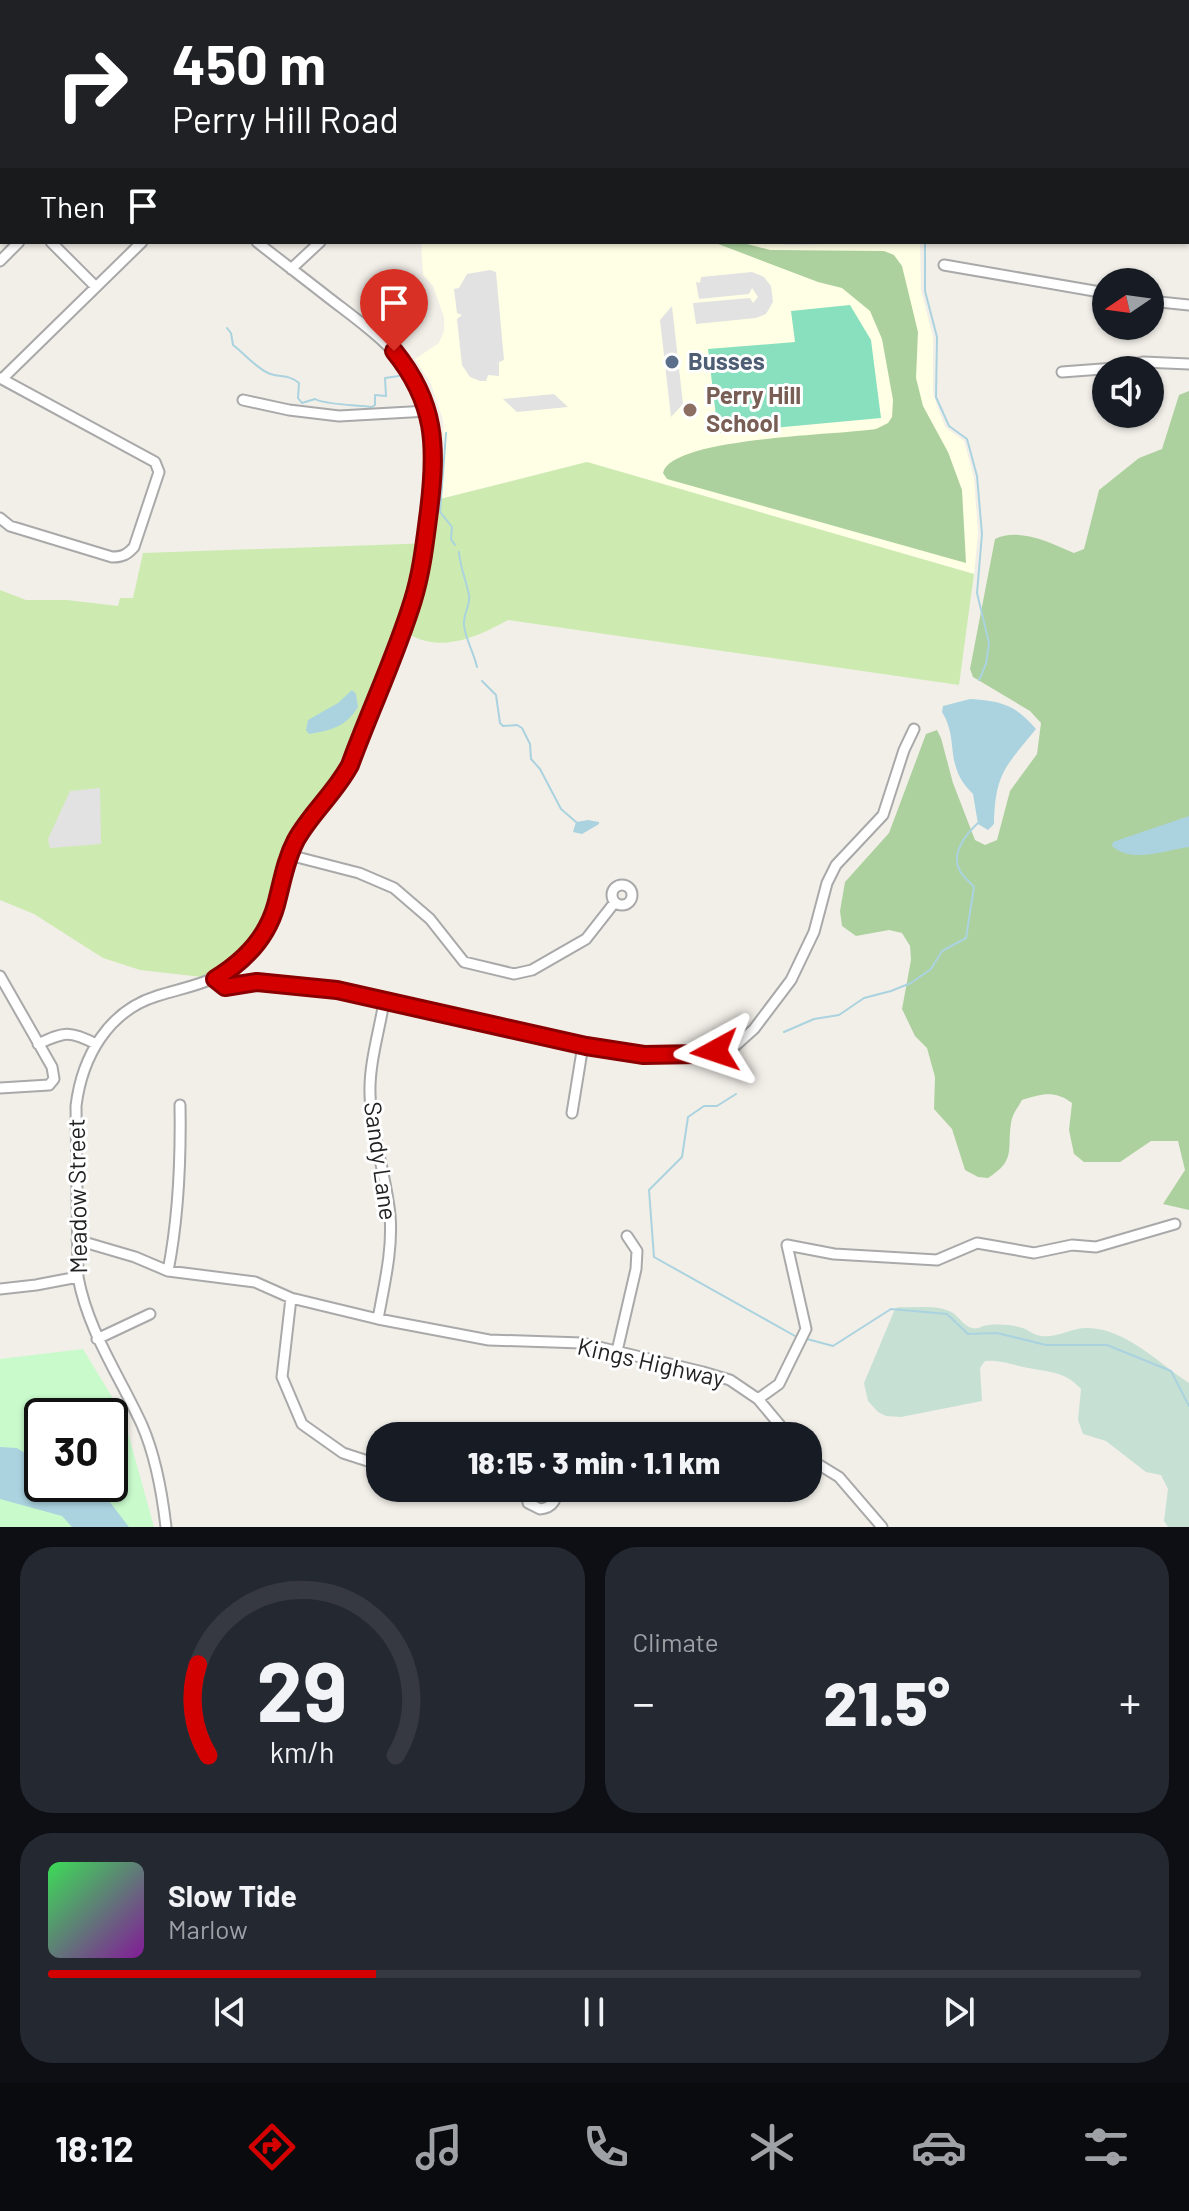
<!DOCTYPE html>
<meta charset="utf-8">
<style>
:root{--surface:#171b24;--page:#242831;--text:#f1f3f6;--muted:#9ea1a6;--line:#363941;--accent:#d40000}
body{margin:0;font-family:Barlow,sans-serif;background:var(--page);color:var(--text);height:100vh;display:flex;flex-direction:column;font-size:30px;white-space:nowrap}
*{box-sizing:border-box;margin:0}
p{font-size:26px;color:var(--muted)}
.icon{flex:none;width:44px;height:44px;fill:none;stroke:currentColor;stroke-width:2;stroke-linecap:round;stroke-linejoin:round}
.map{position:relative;height:1527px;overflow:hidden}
.drawer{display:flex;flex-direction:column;gap:20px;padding:20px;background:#0d0f14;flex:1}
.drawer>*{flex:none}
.top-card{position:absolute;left:0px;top:0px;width:1190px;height:244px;box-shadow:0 2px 6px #0004;background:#202124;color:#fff;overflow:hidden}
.needle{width:52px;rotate:257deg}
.tools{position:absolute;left:1092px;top:268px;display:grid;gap:16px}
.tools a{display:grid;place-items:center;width:72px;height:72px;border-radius:50%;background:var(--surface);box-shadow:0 2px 6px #0004;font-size:40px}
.speed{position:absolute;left:24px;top:1398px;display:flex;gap:16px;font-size:40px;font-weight:700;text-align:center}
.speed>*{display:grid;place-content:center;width:104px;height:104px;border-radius:50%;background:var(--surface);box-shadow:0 2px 6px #0004;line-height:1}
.speed .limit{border:4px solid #111;border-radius:12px;background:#fff;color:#111}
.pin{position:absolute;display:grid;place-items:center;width:68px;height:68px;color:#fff;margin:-82px -34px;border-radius:50% 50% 50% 0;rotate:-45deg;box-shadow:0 0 8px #0007}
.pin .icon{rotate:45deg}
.me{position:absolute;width:88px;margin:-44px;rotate:265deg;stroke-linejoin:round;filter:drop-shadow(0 0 6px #0008)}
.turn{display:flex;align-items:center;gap:28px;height:168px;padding:0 40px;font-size:36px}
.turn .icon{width:104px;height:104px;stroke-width:2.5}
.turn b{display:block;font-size:56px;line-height:68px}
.then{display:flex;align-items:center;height:76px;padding:0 40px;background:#0003;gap:16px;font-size:30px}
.big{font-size:60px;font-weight:800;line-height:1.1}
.drawer .card{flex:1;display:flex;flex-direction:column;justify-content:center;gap:12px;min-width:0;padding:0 28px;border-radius:32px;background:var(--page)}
.drawer .dial{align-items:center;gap:0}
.dial svg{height:208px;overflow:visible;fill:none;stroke:var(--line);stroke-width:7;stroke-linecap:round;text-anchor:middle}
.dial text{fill:var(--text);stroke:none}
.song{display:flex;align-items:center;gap:24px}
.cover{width:96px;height:96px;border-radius:12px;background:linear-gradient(135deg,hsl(130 70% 55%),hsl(290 70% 35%))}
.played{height:8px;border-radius:4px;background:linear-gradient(90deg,var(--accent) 30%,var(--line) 30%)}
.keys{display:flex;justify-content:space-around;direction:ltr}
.heat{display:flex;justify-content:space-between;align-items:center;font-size:44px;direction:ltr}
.drawer .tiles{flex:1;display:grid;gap:20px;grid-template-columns:1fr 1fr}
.card:last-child{grid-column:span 2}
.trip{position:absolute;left:366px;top:1422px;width:456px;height:80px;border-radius:32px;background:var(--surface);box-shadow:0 2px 6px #0004;font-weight:800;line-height:80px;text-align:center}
.tabs{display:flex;height:128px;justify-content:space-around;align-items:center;background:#090b0e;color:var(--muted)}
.tabs .icon{width:56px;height:56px}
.tabs .active{color:var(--accent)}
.tabs b{font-size:36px;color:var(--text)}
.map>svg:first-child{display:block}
</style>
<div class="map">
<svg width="1189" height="1527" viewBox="0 0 1189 1527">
<rect width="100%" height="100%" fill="#f2efe9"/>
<path fill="#ffffe5" d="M421 242H773L787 245 920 242 921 290 933 337V394L945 427 964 441 974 478 978 533 974 574 587 462 440 499 444 443 443 420 431 384 415 359 439 343 444 331V317L433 286 423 275Z"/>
<path fill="#cdebb0" d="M587 462 974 574 959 685 508 620C485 633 453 648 426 641 416 639 405 632 396 628L350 741 331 780 294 825 285 840 258 930 249 943 221 967 202 977 140 970 103 958 34 914 0 900V590L26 600H67L118 606 120 598H133L143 553 433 543 440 499Z"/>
<path fill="#add19e" d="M713 242H740L770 250 884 251 894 255 902 266 918 332 916 378 923 406 948 452 962 490 966 563 667 479 663 473C670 437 841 435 876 429L888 423 892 417 893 400 882 339 870 311 842 288 818 282Z
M1189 391V1210L1163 1204 1185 1170 1178 1141H1151L1120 1162H1084L1074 1154 1069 1130 1072 1103C1054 1090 1042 1094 1022 1100 1018 1107 1012 1115 1011 1123 1007 1151 1016 1160 988 1178L978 1177 965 1170 952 1129 934 1109 935 1077 927 1048 915 1036 902 1009 911 960 910 946 902 933 889 930 856 936 842 926 840 911 845 882 889 833 926 734 937 730 941 738 953 783 975 840 985 845 997 840 1010 791 1037 754 1041 723 1030 711 973 677 970 669 995 539C1019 527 1051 543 1074 553L1084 549 1099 490 1139 458 1162 449 1179 395Z"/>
<path fill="#c6e0d4" d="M899 1307C915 1308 939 1304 953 1313 960 1318 964 1326 972 1328 979 1330 982 1325 989 1325 998 1324 1011 1325 1019 1327 1027 1328 1032 1335 1041 1336 1058 1338 1072 1327 1089 1328 1128 1330 1158 1363 1189 1383V1527H1168L1164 1521 1168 1489 1161 1475 1146 1472 1106 1441 1083 1434 1078 1420 1081 1389C1064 1370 1046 1372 1023 1367 1010 1364 999 1360 985 1361L980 1368 982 1401 901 1417 886 1416 878 1412 868 1401 864 1383 895 1309Z"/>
<path fill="#c8facc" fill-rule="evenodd" d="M83 1349 123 1415 154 1527H0V1359ZM42 1416H110V1484H42Z"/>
<path fill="#88e0be" d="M850 305 871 340 881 418 718 433 708 349 795 342 791 311Z"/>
<path fill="#e2e2e2" d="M490 270 496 272 504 360 499 362V376L488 375 486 381H480L470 377 462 365 457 319 462 315 457 313 454 289 459 288 467 274Z
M752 272 764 277 771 286 773 302 766 314 756 318 696 324 693 303 750 298 753 303 758 297 752 288 749 294 699 299 696 282 700 283 701 277Z
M672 306 683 404 671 417 660 320Z
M554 394 568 407 517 412 503 399Z
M100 788 101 844 50 848 48 839 70 791Z"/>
<path fill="#aad3df" d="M352 690 356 694 358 707C346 727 332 730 309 734L306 730 308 720 338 703Z
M970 699C1000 701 1015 704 1036 729 1006 766 995 773 994 824L988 830 978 824 973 794C943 765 960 741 942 712L943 706Z
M1189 816V847C1166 850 1131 864 1112 846L1113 842Z
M588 820 599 822V824L582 834 573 832 576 822Z
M0 1447 17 1448 42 1464V1484H96L129 1527H72L62 1516 0 1499Z"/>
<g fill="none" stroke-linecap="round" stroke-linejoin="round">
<path stroke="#aad3df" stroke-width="2" d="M1188 134 1189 133
M925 242V291L937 337 936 397 949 426 967 439 977 476 982 534 977 593 989 643 986 664 979 680
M227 328 231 333 233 345C245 354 255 367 268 373 279 378 289 374 299 383L298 398 302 403 315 399C325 405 358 405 372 407L375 405V395L386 396 385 378 399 376
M446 433 440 512 452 527 451 539 455 545
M459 552C460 567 466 580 469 595 471 605 463 613 464 625 465 638 474 653 477 667
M482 681 496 695 500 723 503 726 517 725 522 728 530 744 531 759 540 769 561 809 576 822
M784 1032 814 1019 839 1015 864 998 891 991 911 983 931 969 942 951 966 938 974 887C970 882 963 877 960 871 950 854 966 834 978 823
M736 1094 717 1106H704L688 1117 682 1157 649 1190 654 1257 795 1336
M807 1339 833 1346 891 1309 947 1314 968 1334 997 1333 1046 1345H1107L1171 1371 1189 1406"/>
<g stroke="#a9a9a9" stroke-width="13">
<path id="minor" d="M675 0V2
M835 0 837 2
M201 2 211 0
M886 2 887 0
M0 75 2 76
M1188 200H1189
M0 203 2 204
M51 242 96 287
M0 261 19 242
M944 265 1106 293
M291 269 320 242
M1150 301 1189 305
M1062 372 1115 368 1143 362 1189 364
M0 378 155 462 159 472 134 547C127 555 122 557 112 557L10 526 0 518
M2 379 142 242
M243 400 289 410 339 416 428 411
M289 855 359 873 394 888 430 919 464 962 514 974 532 970 586 939 615 902
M612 895a10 10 0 1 1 20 0a10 10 0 1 1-20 0Z
M0 976 52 1067 54 1079 49 1085 0 1088
M215 979 221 986 228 987 257 982 337 990 586 1046 644 1055 698 1054 734 1047 754 1029 791 980 814 932 827 883 836 865 883 815 904 750 914 729
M38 1044C64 1032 69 1030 96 1044
M572 1113 583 1045
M77 1240 135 1257 168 1271 255 1282 291 1298 378 1319 489 1340 582 1343 703 1372 730 1380 758 1399 789 1436
M168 1271C179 1215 181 1162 180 1105
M0 1289 36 1285 78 1277
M291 1298 282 1377 302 1424 343 1453 380 1465
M378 1319C384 1285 393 1250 390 1215 386 1174 371 1135 370 1094 369 1064 379 1032 384 1002
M97 1339 150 1314
M617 1351 636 1269 637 1251 627 1236
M758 1399 779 1384 806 1329 787 1245 834 1254 937 1260 977 1243 1034 1253 1072 1245 1096 1247 1175 1224
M808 1458 839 1477 882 1527
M526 1488 528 1503 540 1509C552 1508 558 1500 555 1488
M166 1527C162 1492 156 1457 142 1425 119 1375 88 1331 78 1277L76 1106C82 1057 108 1011 157 996 192 985 223 982 249 953 280 919 275 881 295 843 308 818 331 799 345 774 357 752 365 726 374 702 389 664 407 627 417 588 424 561 426 533 430 505 435 465 437 429 421 392 402 350 364 325 329 298 305 279 281 261 257 242"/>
</g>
<g stroke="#a06b00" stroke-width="15">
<path id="major" d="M58 0 62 2
M1188 162H1189"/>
</g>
<g stroke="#dc2a67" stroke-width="16">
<path id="highway" d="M904 0 908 2
M931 0 935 2
M1188 46H1189
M1188 56 1189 57
M1188 80H1189"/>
</g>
<use href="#minor" stroke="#fff" stroke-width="9"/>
<use href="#major" stroke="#fcd6a4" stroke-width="11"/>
<use href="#highway" stroke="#e892a2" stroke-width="12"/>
</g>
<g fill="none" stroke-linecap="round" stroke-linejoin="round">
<g stroke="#8a0000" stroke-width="20">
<path id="route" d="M394 351C436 403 437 446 429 511 425 541 422 571 413 600 396 656 370 710 350 765 335 793 311 813 296 840 285 861 282 883 276 905 267 938 243 962 215 979L225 987 257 982 337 990 586 1046 644 1055 698 1054 715 1051"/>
</g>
<use href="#route" stroke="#d40000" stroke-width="14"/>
</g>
<circle fill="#5c6f8a" stroke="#fff" stroke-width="3" cx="672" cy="362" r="8"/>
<circle fill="#8d6e63" stroke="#fff" stroke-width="3" cx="690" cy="410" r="8"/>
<g text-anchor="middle" stroke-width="6" stroke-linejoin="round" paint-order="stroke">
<g font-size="24" font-weight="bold" fill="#4e5e75" stroke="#fff" text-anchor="start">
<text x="688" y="370">Busses</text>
</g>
<g font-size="24" font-weight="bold" fill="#785e54" stroke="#fff" text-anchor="start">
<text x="706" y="404">Perry Hill<tspan x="706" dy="28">School</tspan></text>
</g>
<g font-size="24" fill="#222" stroke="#fff">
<text transform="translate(380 1161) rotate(82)" y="8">Sandy Lane</text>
<text transform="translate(78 1196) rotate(-91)" y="8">Meadow Street</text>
<text transform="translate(651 1363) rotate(13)" y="8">Kings Highway</text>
</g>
</g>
</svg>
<div class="tools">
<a><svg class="needle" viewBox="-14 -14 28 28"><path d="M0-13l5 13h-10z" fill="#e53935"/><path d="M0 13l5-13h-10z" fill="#9ea1a6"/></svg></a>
<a><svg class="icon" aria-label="sound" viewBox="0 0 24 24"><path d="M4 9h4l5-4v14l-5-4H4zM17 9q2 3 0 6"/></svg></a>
</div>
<div class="speed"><div class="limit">30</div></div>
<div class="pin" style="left:394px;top:351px;background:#d93025"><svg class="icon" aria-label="arrive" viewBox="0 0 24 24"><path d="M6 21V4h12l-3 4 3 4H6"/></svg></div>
<svg class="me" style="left:715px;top:1051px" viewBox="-20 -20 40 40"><path d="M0-17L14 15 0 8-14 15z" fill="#d40000" stroke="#fff" stroke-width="4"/></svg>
<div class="trip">18:15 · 3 min · 1.1 km</div>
<div class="top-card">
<div class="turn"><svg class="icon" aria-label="right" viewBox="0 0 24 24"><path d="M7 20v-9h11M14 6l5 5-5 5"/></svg><div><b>450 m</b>Perry Hill Road</div></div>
<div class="then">Then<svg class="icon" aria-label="arrive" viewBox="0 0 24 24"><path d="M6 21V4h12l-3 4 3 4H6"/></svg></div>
</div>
</div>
<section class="drawer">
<div class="tiles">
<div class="card dial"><svg viewBox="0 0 100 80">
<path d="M14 69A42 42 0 1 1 86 69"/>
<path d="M14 69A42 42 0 0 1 10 34" stroke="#d40000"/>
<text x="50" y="56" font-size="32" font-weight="700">29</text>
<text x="50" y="72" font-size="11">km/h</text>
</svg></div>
<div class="card"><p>Climate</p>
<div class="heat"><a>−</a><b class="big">21.5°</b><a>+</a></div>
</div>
<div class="card">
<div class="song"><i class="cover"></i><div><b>Slow Tide</b><p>Marlow</p></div></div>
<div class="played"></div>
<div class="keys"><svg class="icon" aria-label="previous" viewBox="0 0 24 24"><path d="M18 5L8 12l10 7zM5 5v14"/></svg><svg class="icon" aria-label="pause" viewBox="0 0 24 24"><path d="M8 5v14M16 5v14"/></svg><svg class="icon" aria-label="next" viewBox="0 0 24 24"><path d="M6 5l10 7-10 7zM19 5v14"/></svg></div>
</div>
</div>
</section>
<nav class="tabs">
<b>18:12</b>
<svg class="icon active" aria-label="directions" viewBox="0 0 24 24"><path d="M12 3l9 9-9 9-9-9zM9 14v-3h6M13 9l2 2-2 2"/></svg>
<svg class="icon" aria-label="music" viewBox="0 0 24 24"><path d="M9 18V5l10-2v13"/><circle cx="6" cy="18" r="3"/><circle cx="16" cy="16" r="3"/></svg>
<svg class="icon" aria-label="phone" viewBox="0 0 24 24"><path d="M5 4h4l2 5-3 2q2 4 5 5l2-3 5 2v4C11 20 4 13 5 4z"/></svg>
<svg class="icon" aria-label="climate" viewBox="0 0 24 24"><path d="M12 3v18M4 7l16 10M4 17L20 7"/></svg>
<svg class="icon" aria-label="car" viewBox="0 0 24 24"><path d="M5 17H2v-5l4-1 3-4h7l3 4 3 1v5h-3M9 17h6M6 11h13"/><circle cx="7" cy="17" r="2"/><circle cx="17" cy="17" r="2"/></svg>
<svg class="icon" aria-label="filters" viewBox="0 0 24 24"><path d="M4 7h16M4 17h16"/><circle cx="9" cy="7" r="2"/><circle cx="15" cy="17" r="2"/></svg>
</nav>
